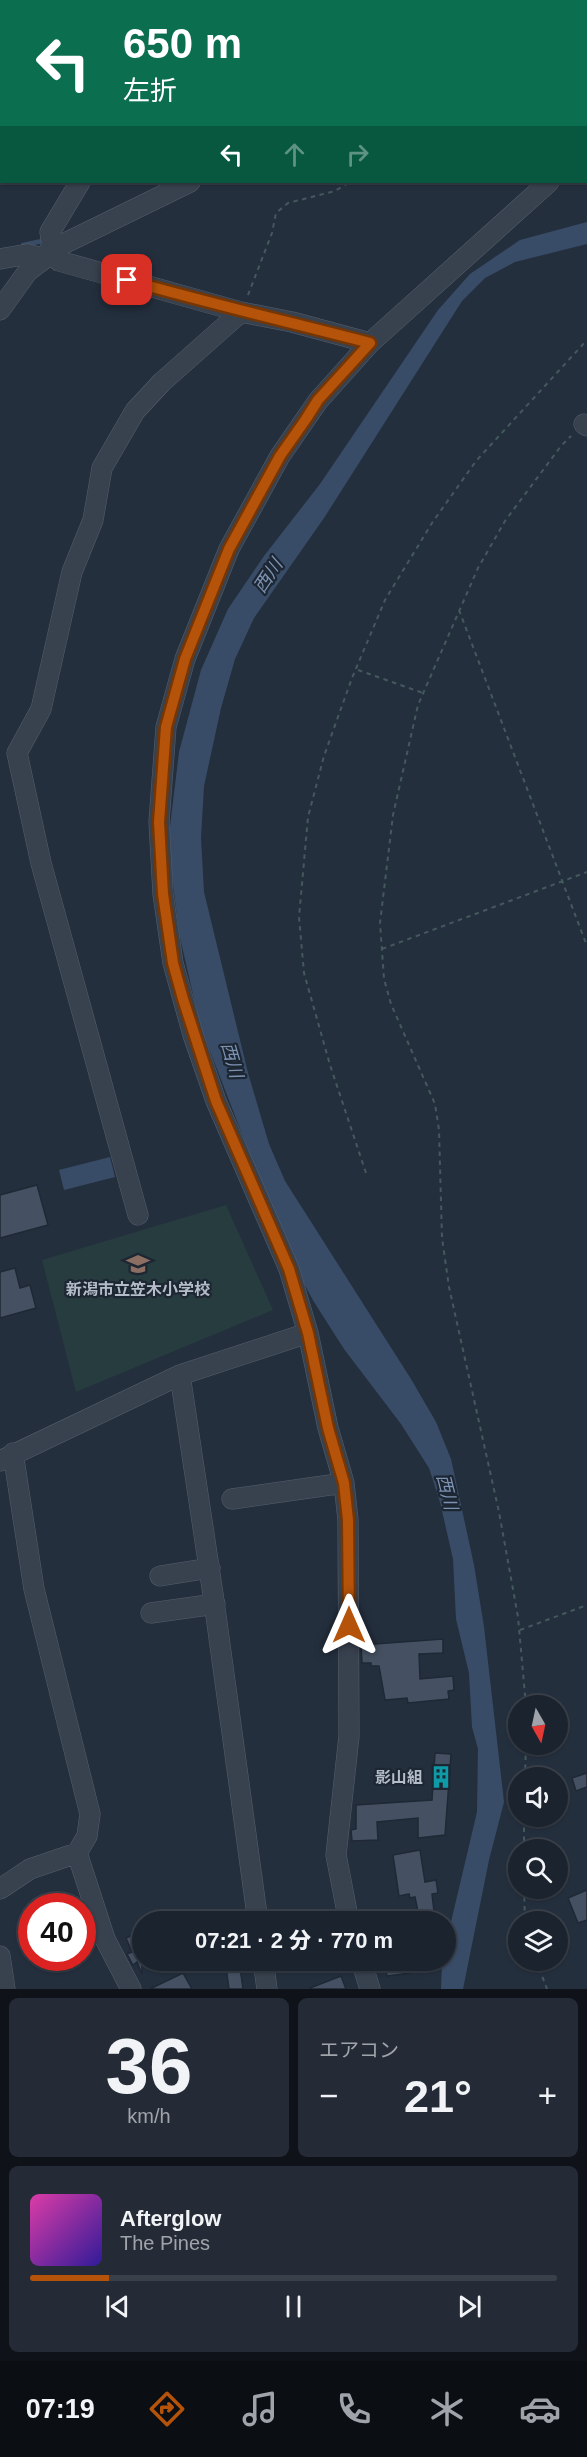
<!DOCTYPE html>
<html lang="ja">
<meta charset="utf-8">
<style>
:root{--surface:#1b232e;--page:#242b36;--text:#f1f3f6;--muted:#a0a4aa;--line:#39404a;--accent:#b45309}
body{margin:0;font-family:Helvetica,"Noto Sans JP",sans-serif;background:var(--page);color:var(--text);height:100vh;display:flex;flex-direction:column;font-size:22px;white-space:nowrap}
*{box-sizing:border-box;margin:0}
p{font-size:20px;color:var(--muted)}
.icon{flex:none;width:33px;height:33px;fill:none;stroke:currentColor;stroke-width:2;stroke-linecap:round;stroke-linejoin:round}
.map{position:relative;height:1989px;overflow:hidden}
.side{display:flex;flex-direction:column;gap:9px;padding:9px;background:#0f1319;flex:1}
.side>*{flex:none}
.guide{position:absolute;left:0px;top:0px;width:588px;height:183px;box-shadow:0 2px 4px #0004,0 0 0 2px var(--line);background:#0b6e4f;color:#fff;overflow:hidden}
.needle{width:39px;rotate:171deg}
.tools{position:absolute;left:508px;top:1695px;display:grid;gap:12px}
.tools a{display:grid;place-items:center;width:60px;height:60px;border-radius:50%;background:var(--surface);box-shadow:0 2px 4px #0004,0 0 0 2px var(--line);font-size:30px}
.speed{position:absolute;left:18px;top:1893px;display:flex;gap:12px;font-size:30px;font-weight:700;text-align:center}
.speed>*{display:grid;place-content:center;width:78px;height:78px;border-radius:50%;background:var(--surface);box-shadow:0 2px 4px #0004,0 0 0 2px var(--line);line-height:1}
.speed .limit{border:9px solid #d22;background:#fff;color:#111}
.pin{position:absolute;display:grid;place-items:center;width:51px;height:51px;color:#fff;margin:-26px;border-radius:12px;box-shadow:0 3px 9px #0006}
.me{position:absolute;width:66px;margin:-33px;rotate:0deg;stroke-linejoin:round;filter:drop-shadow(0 0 4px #0008)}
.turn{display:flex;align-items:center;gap:21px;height:126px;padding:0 24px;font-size:27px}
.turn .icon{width:78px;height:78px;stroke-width:2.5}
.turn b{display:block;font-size:42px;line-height:51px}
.lanes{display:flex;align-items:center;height:57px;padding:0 24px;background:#0003;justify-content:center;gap:30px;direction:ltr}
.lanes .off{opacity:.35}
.big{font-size:45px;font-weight:800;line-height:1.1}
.side .widget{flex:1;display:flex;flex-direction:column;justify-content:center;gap:9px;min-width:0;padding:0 21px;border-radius:9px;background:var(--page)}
.side .dial{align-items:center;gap:0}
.dial b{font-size:78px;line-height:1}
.song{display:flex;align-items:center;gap:18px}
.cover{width:72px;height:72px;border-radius:9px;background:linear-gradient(135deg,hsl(320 70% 55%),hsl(250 70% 35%))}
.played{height:6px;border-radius:3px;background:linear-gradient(90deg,var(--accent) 15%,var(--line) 15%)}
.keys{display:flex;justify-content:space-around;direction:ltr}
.heat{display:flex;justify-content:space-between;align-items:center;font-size:33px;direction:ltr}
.side .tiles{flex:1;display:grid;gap:9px;grid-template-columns:1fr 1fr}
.widget:last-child{grid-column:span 2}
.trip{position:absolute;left:132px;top:1911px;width:324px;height:60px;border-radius:30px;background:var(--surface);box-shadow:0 2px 4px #0004,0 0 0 2px var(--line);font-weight:800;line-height:60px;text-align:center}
.dock{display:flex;height:96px;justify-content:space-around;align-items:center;background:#0b0e12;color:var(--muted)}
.dock .icon{width:42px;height:42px}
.dock .current{color:var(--accent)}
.dock b{font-size:27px;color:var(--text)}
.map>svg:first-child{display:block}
</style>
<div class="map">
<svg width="587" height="1989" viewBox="0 0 587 1989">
<rect width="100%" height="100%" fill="#242f3e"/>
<path fill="#263c3f" d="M226 1205 273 1310 76 1392 42 1260Z"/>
<path fill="#394c67" d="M587 222V244L515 262 485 278 462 301 324 518 254 618 235 659 221 708 204 786 201 838 204 892 248 1073 269 1144 285 1181 411 1379 436 1422 451 1459 474 1565 484 1627 504 1802 489 1860 463 1989H441L442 1961 446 1960V1943L477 1812 478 1749 472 1727 469 1673 456 1619 453 1559 440 1502 429 1468 401 1424 344 1349 314 1302 289 1256 200 1025 179 933 168 843 179 752 201 670 228 609 264 556 320 484 438 310 470 274 520 240Z
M110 1157 115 1177 64 1190 59 1170Z"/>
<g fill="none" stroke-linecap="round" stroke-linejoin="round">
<path stroke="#394c67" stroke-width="4.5" d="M473 2 475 0
M23 245 47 240"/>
</g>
<path fill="#455162" stroke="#1f2835" stroke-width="1.5" d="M37 1185 48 1225 0 1238V1195Z
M15 1268 20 1288 30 1285 36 1308 0 1318V1272Z
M443 1639V1653L419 1654 420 1679 453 1676 454 1690 448 1691 449 1699 408 1703 407 1698 385 1700 379 1666H371V1663H362L361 1645Z
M435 1753 451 1754 445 1835 418 1838V1818L377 1822 378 1840 352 1841 351 1830 356 1829V1805L432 1800Z
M587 1773V1787L576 1791 572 1778Z
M420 1850 425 1882 436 1880 438 1893 432 1894 435 1920 422 1922H420L415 1897 410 1898 409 1894 399 1896 393 1855Z
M587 1890V1920L578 1923 568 1898Z
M142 1931V1974L137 1962 133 1965 127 1954 132 1952 126 1938Z
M225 1960H239L243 1989H229Z
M374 1960H408L410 1973 387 1976 386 1970 377 1971Z
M183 1973 192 1989H150Z
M341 1976 346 1989H311L310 1988Z"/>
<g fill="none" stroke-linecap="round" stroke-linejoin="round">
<g stroke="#565f6c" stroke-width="21">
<path id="minor" d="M118 2V0
M489 2 492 0
M586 149H587
M49 251 59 261 241 312 292 322 370 343
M49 251 190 182
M0 259 28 254 44 259
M0 310 28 271 44 259 49 251 52 245 50 232 80 182
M584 424 587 426
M138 1215 41 863 17 753 41 709 72 572 93 520 102 468 135 411 162 382 241 312
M180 1375 213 1594 258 1922
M0 1461 180 1375 308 1333
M232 1499 344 1483
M160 1576 210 1568
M151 1613 215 1604
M77 1853 105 1939 131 1989
M0 1889 30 1869 77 1853 87 1836 90 1814 34 1589 13 1453
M349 1922 336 1855 349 1736 348 1520 344 1483 328 1428 308 1333 289 1269 216 1101 193 1035 173 963 163 894 159 822 166 727 185 659 229 549 280 456 318 401 370 343 549 182
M0 1956 5 1989
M263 1960 267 1989
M361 1960 370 1989"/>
</g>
<path stroke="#44595c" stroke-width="2" stroke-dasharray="4.5 4.5" stroke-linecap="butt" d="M575 2 576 0
M248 295 272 233 276 213 288 203 335 191 350 182
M459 610 587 946
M358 670 423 693
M382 949 587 872
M366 1173 330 1065 304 973 299 917 308 817 324 756 352 678 385 600 432 523 476 461 587 340
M520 1630 587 1605
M526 1706 518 1617 499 1512 449 1287 442 1238 439 1130 435 1104 391 1004 384 979 380 923 393 815 418 705 478 568 505 521 561 446 571 436
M525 1778 526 1744
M524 1850V1816
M524 1888 525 1922
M536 1960 547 1989"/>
<use href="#minor" stroke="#38414e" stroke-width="20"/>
</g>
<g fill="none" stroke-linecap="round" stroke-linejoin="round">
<g stroke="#753606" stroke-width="15">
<path id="route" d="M127 280C208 303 289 322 370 343L318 400 306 419 280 456 229 549 185 659 166 727 159 822 163 894 173 963 183 999 216 1101 289 1269 308 1333 328 1428 344 1483 348 1520 349 1625"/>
</g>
<use href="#route" stroke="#b45309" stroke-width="10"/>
</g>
<defs>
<g id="school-bare" transform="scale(1.8)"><path d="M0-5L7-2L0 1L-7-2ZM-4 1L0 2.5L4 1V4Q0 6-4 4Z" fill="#8d6e63" stroke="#1d2633" stroke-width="2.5" paint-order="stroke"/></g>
<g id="building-bare" transform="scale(1.8)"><path d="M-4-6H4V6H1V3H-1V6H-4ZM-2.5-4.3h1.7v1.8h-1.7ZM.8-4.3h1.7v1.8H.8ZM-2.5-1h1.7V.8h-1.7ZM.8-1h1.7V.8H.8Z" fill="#0f9aa8" stroke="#1d2633" stroke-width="2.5" paint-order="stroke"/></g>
</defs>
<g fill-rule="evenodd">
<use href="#school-bare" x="138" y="1264"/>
<use href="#building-bare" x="441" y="1777"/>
</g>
<g text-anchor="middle" stroke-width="4.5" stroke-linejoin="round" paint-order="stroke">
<g font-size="16" font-weight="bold" fill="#b4bcc9" stroke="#1d2633">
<text x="138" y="1295">新潟市立笠木小学校</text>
<text x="423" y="1783" text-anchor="end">影山組</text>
</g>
<g font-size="18" font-style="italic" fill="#7c92b1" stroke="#1d2633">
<text transform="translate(268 576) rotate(-56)" y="6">西川</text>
<text transform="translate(232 1060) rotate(74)" y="6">西川</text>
<text transform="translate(447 1492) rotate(76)" y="6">西川</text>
</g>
</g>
</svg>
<div class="tools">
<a><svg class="needle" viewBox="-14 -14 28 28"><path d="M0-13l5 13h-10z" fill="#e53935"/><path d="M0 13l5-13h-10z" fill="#a0a4aa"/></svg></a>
<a><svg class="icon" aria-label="sound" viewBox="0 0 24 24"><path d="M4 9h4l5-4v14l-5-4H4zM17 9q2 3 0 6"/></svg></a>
<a><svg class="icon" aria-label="search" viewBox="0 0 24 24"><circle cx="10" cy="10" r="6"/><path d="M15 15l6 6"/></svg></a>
<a><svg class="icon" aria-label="layers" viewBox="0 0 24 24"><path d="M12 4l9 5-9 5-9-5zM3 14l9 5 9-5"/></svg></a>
</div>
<div class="speed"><div class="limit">40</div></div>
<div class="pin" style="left:127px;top:280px;background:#d93025"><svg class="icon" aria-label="arrive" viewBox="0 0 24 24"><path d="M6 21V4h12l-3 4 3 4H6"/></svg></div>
<svg class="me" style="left:349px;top:1625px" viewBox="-20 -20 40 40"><path d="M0-17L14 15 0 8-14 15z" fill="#b45309" stroke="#fff" stroke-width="4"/></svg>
<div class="trip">07:21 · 2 分 · 770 m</div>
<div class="guide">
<div class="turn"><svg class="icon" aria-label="left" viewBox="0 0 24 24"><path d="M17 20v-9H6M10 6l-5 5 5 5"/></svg><div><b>650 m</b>左折</div></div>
<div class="lanes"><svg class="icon" aria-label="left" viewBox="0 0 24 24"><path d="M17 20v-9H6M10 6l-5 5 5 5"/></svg><svg class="icon off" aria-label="ahead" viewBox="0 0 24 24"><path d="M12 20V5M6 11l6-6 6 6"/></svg><svg class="icon off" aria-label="right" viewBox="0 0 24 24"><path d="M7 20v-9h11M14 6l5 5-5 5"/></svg></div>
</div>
</div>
<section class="side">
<div class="tiles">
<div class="widget dial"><b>36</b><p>km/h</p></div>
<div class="widget"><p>エアコン</p>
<div class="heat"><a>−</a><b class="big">21°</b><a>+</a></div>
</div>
<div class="widget">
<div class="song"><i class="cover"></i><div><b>Afterglow</b><p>The Pines</p></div></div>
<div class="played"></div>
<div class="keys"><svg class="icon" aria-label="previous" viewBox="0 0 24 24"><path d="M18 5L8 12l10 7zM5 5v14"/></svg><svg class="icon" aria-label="pause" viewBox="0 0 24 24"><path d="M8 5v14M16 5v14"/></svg><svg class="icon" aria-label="next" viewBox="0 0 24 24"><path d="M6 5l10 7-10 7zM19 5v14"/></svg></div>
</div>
</div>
</section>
<nav class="dock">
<b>07:19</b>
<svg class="icon current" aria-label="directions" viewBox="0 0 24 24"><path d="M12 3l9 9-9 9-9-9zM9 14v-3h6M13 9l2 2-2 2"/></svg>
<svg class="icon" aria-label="music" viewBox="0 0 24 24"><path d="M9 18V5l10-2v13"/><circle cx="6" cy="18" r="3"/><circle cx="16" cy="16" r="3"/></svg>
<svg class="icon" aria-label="phone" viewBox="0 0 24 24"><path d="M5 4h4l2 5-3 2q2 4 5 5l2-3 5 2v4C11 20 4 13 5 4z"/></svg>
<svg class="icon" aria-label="climate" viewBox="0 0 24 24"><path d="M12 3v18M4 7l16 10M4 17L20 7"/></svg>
<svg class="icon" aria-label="car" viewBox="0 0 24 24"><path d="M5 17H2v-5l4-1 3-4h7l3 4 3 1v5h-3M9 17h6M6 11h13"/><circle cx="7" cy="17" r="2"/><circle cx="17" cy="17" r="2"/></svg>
</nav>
